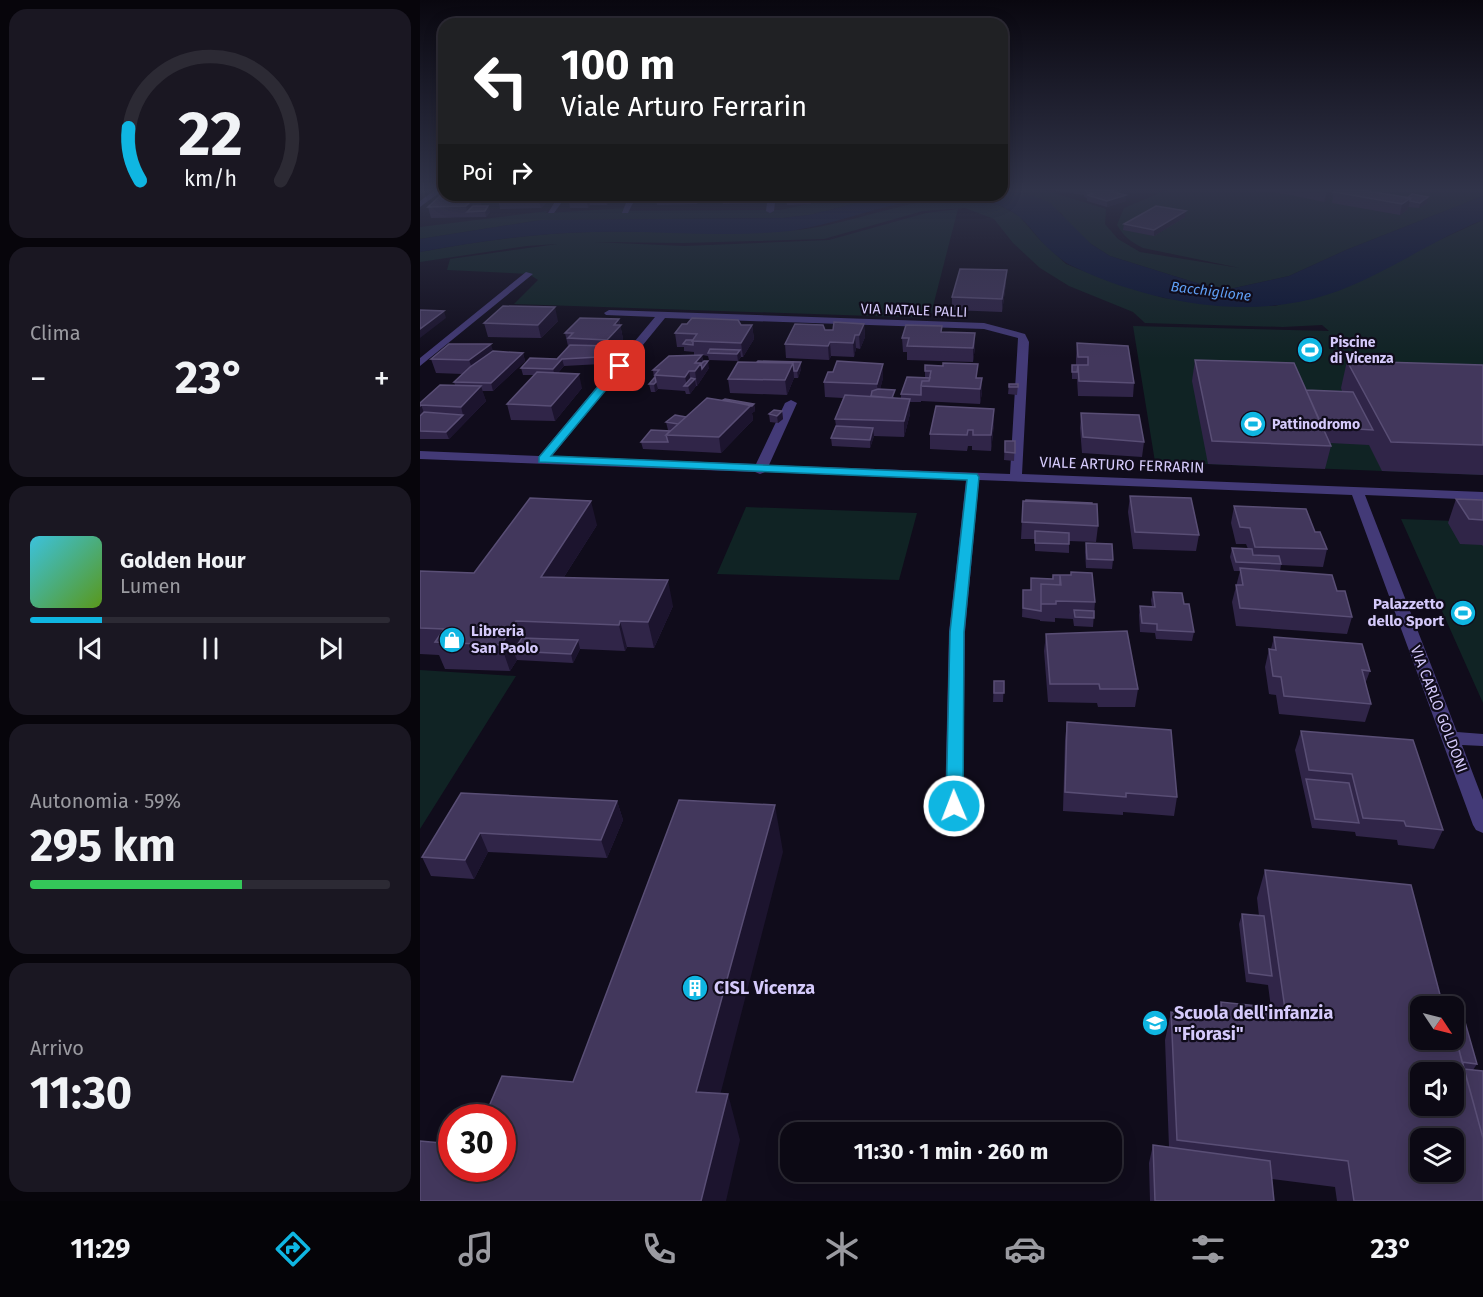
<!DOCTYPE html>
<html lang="it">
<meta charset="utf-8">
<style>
:root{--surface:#0c0914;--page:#1a1722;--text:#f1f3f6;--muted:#9a9aa0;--line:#2c2a34;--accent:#0fb6e2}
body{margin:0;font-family:"Fira Sans",sans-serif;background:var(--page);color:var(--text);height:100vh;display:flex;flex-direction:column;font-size:22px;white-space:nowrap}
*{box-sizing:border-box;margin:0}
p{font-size:20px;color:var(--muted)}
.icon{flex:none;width:33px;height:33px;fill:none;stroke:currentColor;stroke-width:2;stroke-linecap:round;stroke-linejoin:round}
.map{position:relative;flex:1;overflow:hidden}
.sheet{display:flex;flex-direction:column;gap:9px;padding:9px;background:#07050b;width:420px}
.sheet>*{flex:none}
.hud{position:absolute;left:18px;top:18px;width:570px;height:183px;border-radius:18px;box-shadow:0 3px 15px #0003,0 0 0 2px var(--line);background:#202124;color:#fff;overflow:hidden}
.needle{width:39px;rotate:125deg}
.controls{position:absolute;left:990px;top:996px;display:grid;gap:12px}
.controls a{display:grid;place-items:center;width:54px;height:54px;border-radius:12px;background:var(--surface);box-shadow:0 3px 15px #0003,0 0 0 2px var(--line);font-size:30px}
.speed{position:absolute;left:18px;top:1104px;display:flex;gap:12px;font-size:30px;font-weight:700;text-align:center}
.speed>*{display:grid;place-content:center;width:78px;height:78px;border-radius:50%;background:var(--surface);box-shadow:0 3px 15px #0003,0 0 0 2px var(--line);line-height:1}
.speed .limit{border:9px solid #d22;background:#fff;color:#111}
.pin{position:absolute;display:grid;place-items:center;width:51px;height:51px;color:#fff;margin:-26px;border-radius:12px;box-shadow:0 3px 9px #0006}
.me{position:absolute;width:66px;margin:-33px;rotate:359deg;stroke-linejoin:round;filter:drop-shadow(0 0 4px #0008)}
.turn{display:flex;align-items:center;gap:21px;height:126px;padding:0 24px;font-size:27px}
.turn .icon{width:78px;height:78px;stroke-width:2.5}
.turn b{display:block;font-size:42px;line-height:51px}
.then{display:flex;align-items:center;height:57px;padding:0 24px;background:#0003;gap:12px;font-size:22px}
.big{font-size:45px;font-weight:700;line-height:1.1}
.sheet .tile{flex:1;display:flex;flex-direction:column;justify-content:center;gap:9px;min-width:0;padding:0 21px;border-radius:18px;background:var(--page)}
.sheet .dial{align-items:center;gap:0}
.dial svg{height:156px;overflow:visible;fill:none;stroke:var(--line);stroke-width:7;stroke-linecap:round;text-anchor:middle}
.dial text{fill:var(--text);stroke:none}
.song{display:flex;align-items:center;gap:18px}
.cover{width:72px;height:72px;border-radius:9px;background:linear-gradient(135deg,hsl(190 70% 55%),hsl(90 70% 35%))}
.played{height:6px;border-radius:3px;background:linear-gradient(90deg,var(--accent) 20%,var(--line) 20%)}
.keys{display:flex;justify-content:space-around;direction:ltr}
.heat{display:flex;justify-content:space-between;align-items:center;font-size:33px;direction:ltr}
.charge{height:9px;border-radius:4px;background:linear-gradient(90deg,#34c759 59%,var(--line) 0)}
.trip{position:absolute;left:360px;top:1122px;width:342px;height:60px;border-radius:18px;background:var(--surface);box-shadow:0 3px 15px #0003,0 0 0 2px var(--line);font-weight:700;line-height:60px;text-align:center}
.tab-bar{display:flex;height:96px;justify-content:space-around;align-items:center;background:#050408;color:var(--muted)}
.tab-bar .icon{width:42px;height:42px}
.tab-bar .on{color:var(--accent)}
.tab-bar b{font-size:27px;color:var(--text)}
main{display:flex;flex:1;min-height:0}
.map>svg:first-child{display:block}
</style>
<main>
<section class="sheet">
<div class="tile dial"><svg viewBox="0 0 100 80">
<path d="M14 69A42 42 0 1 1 86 69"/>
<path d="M14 69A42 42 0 0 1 8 42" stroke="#0fb6e2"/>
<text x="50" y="56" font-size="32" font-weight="700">22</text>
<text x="50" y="72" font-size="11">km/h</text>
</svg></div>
<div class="tile"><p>Clima</p>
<div class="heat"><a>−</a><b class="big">23°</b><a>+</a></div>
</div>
<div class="tile">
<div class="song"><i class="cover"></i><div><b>Golden Hour</b><p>Lumen</p></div></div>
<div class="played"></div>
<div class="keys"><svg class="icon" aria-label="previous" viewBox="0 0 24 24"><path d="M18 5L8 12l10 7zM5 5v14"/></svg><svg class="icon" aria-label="pause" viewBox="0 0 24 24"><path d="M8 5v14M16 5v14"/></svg><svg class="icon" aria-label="next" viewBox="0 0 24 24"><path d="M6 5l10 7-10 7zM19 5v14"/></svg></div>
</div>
<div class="tile"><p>Autonomia · 59%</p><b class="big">295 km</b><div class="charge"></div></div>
<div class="tile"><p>Arrivo</p><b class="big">11:30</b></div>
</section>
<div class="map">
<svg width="1063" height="1201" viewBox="0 0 1063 1201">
<rect width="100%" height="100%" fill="#100c1b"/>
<path fill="#102324" d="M585 190H624L686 209 685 224 698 239 720 252 820 268 723 248C711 242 704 237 697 225L704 208 747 190H1063V196L926 250 869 276 810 289 783 285 690 256 671 244 651 227 641 213Z
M428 195H470L389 215 363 218 121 220 0 239V227L127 211 126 213 207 208V211L360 210Z
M534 197 579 205 599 216 620 240 646 264 686 280 744 298 805 306H855L952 275 1002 248 1063 220V475L735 462 713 326 909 331 902 325 863 327 725 323 713 312 649 286 620 268 593 243 574 219 545 208 503 211 404 239 263 243 174 242 264 246 409 240 506 213 538 209 510 318 94 304 118 280 109 274 27 270 30 259 137 244 107 246 0 262V252C57 242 114 233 172 232 236 230 300 235 364 231 422 228 476 202 534 197Z
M326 507 497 513 479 580 297 574Z
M981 519 1063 522V703Z
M0 670 96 676 0 829Z"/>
<path fill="#0b1635" d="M582 190 609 194 629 202 671 244 690 256 783 285 810 289 869 276 926 250 1063 196V220C1009 241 961 278 906 295 825 321 726 302 650 265 642 261 635 254 628 248 617 238 609 224 597 215 580 202 555 197 534 197 478 196 424 224 369 231 304 238 237 230 173 232 114 233 57 242 0 252V239L121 220 363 218 389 215 470 195H582Z"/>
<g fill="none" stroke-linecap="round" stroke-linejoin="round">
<path fill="#433a77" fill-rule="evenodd" d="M15 190H23L0 207V201Z
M139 195H147L134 213H128Z
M209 195H217L208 213H202Z
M348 195H356L354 211 350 213 346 211Z
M106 272 113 274 0 366V358Z
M189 310 564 323 605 334 609 342 602 474 1063 492V500L945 495 1037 732 1063 734V746L1042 745 1063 800V833L1056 830 1053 825 932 495 559 480 545 632 543 806 541 811 534 813 527 811 525 806 529 632 546 480 345 472 340 474 335 472 0 459V451L119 456 235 317 186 315 184 313ZM245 318 564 329 598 338 590 474 349 465 377 403 371 400 365 403 336 464 132 456Z"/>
</g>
<path fill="#302548" d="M632 190H701V193L706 201 687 207 667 201V198L664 197V195Z
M833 190H918L1007 203 999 208 988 207V209L980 215 912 203 913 196 904 202 866 194Z
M30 195H69L65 199H60L61 205 60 206 70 212 66 217 11 218 8 207Z
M129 195 130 199 121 208 80 209 78 198Z
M156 195 191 198 187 205H170L168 208H150L149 202Z
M281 195 277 204 237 205 236 200Z
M302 195H341L339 203 303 204Z
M368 195H392L391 204 367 205 366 199Z
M765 217 734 236 703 230 704 224Z
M586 283 582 312 532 310V297Z
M199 319 203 339 181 364 144 366 138 373 162 388 135 421 91 420 87 404 114 375H103L101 368 137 359 148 346 145 333Z
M138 321 121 338 68 337 64 323Z
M444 324 445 337 440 349 436 348 434 357 411 356 409 360 366 358 365 344 405 330H413Z
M321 325H332L334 339 323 357H321L318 361 289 360 288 356 282 355 283 362 289 368 277 386H276L270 394H266L265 391 238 389 235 392H231L229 384 234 378 233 370 274 355V352L264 351V347H257L255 333Z
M522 333H555V347L553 362 487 360V352H483L482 338Z
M657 343 714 383 713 397 658 396 657 379H652V365H656V357Z
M73 351 103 353 105 361 73 391H62L66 401 29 439H0V403L35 385 34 382 42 374 16 373 11 359Z
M775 360 886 390 922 391 921 388 927 361 1063 365V475L962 471 949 445 910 443 911 446 905 469 788 464 772 381Z
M337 362H381V369L378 378H374L367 395 310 393 308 379Z
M505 365 558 378 562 392 560 404 501 401V402H490V414L484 437 454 436 450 448 412 446 411 438 416 426 415 419 423 398 405 397 404 382 463 378 460 389 475 398H481V394L505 378Z
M589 384H598L597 395 588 394Z
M303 400 334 404 335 411 332 413 333 420 301 453 223 449 221 442 251 431 248 430 246 422 266 417Z
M574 409V424L571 451 552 450V446H548L547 451 510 449V434Z
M362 411 363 419 358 423 350 422 349 414Z
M661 413 724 442 722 457 662 453 660 428Z
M585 441H595L594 461 584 460Z
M710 496 779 535 776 551 713 549 708 512Z
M1036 499 1063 500V546L1062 545 1040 544 1028 523Z
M603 501 678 526 676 542 649 541V553L615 551V539H601Z
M814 506 895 532 907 549 903 567 861 565 860 571 917 591 932 617 927 634 816 626 812 602 820 571H814L810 557 812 548 828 549 826 544H816L811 523Z
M177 525 144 577 253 606 234 648 207 647 205 651 160 649 153 663 97 660 90 671 25 669 19 655 0 654V571L54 573Z
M666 543 693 560 692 569 666 568 665 552Z
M633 575 675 602 673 627 654 626 653 619 635 618V622L620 621V620L602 617 603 590H611L632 579Z
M733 592 764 604 774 632 772 641 736 639 735 633 720 632 719 615 720 606 732 607 731 600Z
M626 634 718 689 715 707H678L677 703 628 702 624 651Z
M854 637 950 671 945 684 951 704 945 722 859 714 856 695 849 694 845 667 849 649H851Z
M574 681H584L583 702H573Z
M647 722 757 797 754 816 703 812V815L643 811 645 740Z
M881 731 1023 830 1014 849 978 845 977 840 936 836 935 832 892 828 875 750Z
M41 793 197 801 203 820 187 858 68 852 54 879 11 876 2 857Z
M845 870 1000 1006 1057 1064 1053 1070 1063 1201H917L915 1187 852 1179 854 1201H730L729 1163 733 1145 749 1147 745 1040 751 1012 796 1018 801 1002 851 1008 848 985 826 982 819 924 822 914 839 916 837 898Z"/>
<path fill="#1c142e" d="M692 190H701V193L690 196Z
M909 190H918L914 192 913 196 904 202 907 191Z
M57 195H59L61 205 54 212H47L46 206Z
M64 195H69L65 199Z
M120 195H129L130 199 121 208 118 197Z
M188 195H191V198L187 205 186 199Z
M278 195H281L277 204 276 198Z
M338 195H341L339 203Z
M706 195V201L687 207V201Z
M1008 197 1007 203 999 208 1000 203Z
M991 198 988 209 980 215 982 204Z
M169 199 170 205 168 208 167 202Z
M68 206 70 212 66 217 65 211Z
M766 211 765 217 734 236V230Z
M587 270 586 283 582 312V299Z
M135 307 138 321 121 338 118 325Z
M24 311 26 318 0 338V329Z
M199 319 203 339 181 364 179 357 189 346 187 340 194 325Z
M444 324 445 337 440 349 439 335Z
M332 325 334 339 323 357 321 343Z
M555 333V347L553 362V348Z
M435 335 436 348 434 357 433 343Z
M410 342 411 356 409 360 408 346Z
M71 344 75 358 54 374 49 360Z
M320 350 321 357 318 361 317 354Z
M103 353 105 361 73 391 71 383Z
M282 355 283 368 288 361 289 368 277 386 275 371V363Z
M142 359 144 366 135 376 133 369Z
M381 362V369L378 378 377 371Z
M373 363 374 378 367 395 365 380Z
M463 364V378L458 398 457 384Z
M269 371 271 383 275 379 276 386 270 394 268 386H267L265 377Z
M159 374 162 388 135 421 131 406Z
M562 378V392L560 404V389Z
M236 382 238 389 235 392 234 384Z
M61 386 66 401 29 439 26 432 43 415 41 407Z
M490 399V414L484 437V421Z
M334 404 335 411 332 413 333 420 301 453 299 437Z
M1 405 7 420 0 426V406Z
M574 409V424L571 451V435Z
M362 411 363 419 358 423 357 416Z
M453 428 454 436 450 448V440Z
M171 501 177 525 128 602 121 577Z
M248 580 253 606 234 648 228 622Z
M96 621 105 647 93 651 97 660 90 671 81 645Z
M200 621 207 647 205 651 199 625Z
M158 640 160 649 153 663 151 654Z
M197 801 203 820 187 858 181 840Z
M355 805 363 852 289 1138 276 1092Z
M60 833 68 852 54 879 45 860Z
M308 1094 320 1140 306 1201H281Z"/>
<path fill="#42375c" stroke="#594e75" stroke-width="1.5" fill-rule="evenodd" d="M666 190H694L690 191 706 195 687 201 667 195 673 194 665 191 669 190Z
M918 190H941L991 198 982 204 914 192Z
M992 194 1008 197 1000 203 990 201 991 198H987Z
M33 195H57L46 206 8 207 20 196Z
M81 195H120L118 197 78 198Z
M156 195H188L186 199H169L167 202H149Z
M241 195H278L276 198 236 200Z
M368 195H391L390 199H366Z
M53 206H68L65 211 47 212Z
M736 206 766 211 734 230 704 224Z
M540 269 587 270 582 299 532 297Z
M83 306 135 307 118 325 64 323Z
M0 310 24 311 0 329Z
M160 318 199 319 194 325H201L187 340 148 338 153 333H145Z
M272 318 318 320 321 325H332L321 343 272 341 277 334 255 333 262 324H267Z
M414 322 444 324 439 335H435L433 343 410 342 408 346 365 344 375 324 403 325 405 330H413Z
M486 325 522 326 521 332 555 333 553 348 487 346 489 338H482Z
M266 340H273V345L263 344Z
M657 343 708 346 714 383 659 381 658 365H668V357H658Z
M29 344H71L49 360 11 359Z
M150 345 189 346 179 357 142 359 133 369 101 368 110 358 137 359Z
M290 349 320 350 317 354 288 353Z
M73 351 103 353 71 383 34 382 50 367Z
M282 355 275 363H281L275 371H269L265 377 235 375 239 370H233L249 356Z
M775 360 874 363 911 446 792 441Z
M284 361H288L282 369 281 364Z
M338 361 381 362 377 371H374L373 363 337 362Z
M417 361 463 364 457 384 404 382 408 372H413Z
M927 361 1063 365V445L971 442Z
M318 362 373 363 365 380 308 379Z
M523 363 558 364 556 378H562L560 389 501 386 502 381H509L511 371H505V365L523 366Z
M652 365H658L657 372H652Z
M117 372 159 374 131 406 87 404Z
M235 377 236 382 234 384H229Z
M487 377 510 378 509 381H502L501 386V395L481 394Z
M271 378 275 379 268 386H264Z
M589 384H598V387H589Z
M20 385 61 386 41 407 1 405 0 406V403Z
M458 389 475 390 472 398 451 396 452 391Z
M886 390 933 392 953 430 902 427Z
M425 395 490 399 484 421 415 419Z
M287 398 331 405 299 437 246 435Z
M305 399 334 404 332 406 303 400Z
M516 406 574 409 571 435H553V430H548L547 435 510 434Z
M354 410 362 411 357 416 349 414Z
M4 412 43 415 26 432 0 431V416Z
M661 413 719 415 724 442 663 437Z
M255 415 266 417 258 424 246 422Z
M416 426 453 428 450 440 411 438Z
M231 430 250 431 246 435 248 442H221Z
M585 441H595V453L585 452Z
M710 496 771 498 779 535 715 532Z
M110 498 171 501 121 577 248 580 228 622 200 621 199 625 96 621 81 645 15 642 24 629 0 628V571L54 573Z
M1036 499 1063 500V520L1049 519Z
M606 500 672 503V504L606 501Z
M603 501 677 504 678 526 602 522Z
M814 506 886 509 895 532H900L907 549 835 547 830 528 820 527Z
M615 531 649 533V544L615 543Z
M666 543 692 544 693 560 667 559Z
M812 548 832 549 833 555 859 556 861 564 816 562Z
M820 568 912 575 917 591H925L932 617 820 608 816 585H823Z
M651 572 672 573 675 602 636 601V604H621V584L641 585 640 575H651Z
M633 575H640V585L621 584V611L603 608V590H611V578L633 579Z
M733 592 762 593 764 604H769L774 632 737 630V624L722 623 720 606 735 607Z
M654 610 674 611V618L655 617Z
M707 631 718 689H680L679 684H630L626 634Z
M854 637 942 644 950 671 942 670 951 704 864 696 861 677 853 676 849 649 856 650Z
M102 638 158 640 151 654 93 651Z
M574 681H584V693H574Z
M647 722 751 730 757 797 706 793V797L645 792Z
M881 731 993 740 1023 830 986 826 984 821 943 818 932 774 889 770Z
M886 779 929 783 939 823 895 819Z
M41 793 197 801 181 840 60 833 45 860 2 857Z
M259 800 355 805 276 1092 308 1094 281 1201H0V1141L32 1144V1168H82V1118H64L82 1076 153 1082Z
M845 870 991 885 1023 1006H1000V1040H1032L1033 1046H1038L1063 1138V1201H934L928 1161 757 1140 751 1012 802 1018 801 1002 865 1009ZM1000 1072H1034V1106H1000ZM1000 1138H1034V1172H1000Z
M822 914 844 916 852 976 829 973Z
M1034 1014 1043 1015 1057 1064 1042 1062 1038 1046H1033L1032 1040H1034Z
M1044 1069 1063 1071V1138Z
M733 1145 850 1161 854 1201H735Z"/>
<linearGradient id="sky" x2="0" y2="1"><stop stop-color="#09070f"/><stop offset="0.53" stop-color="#31344a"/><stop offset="1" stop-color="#31344a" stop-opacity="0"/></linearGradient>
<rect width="1063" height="358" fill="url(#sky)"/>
<path fill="#0fb6e2" stroke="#0a7693" stroke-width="1.5" d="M200 363 205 366 204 368 131 456 557 474 559 477 544 632 543 806 540 811 534 813 528 811 526 806 530 632 547 480 119 462V457L197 364Z"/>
<defs>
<g id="stadium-disc" transform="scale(1.35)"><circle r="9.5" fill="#0fb6e2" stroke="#100c1b"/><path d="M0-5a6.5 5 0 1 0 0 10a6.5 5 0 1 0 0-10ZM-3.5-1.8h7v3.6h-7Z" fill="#fff"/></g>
<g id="shop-disc" transform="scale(1.35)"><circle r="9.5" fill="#0fb6e2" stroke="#100c1b"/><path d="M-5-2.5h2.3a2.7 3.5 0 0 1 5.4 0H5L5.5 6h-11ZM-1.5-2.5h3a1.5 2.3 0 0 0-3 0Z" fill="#fff"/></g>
<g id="building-disc" transform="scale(1.35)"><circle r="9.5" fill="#0fb6e2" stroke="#100c1b"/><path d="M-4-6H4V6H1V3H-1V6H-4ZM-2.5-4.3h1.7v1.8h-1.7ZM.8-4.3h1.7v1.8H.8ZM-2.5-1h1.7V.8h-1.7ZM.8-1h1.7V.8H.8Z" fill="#fff"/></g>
<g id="school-disc" transform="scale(1.35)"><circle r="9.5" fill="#0fb6e2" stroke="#100c1b"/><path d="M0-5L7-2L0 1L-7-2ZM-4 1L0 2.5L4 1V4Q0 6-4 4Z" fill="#fff"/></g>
</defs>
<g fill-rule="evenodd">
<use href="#stadium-disc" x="890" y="350"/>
<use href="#stadium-disc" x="833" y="424"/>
<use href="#stadium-disc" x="1043" y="613"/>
<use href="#shop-disc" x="32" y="640"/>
<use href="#building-disc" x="275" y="988"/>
<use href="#school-disc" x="735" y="1023"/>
</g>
<g text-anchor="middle" stroke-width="4.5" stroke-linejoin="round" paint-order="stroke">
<g font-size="14" font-style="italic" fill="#5f9ff4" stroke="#100c1b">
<text transform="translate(791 291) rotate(7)" y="5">Bacchiglione</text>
</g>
<g font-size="14" fill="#d5cafb" stroke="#100c1b">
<text transform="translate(494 310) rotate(2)" y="5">VIA NATALE PALLI</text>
</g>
<g font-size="14" font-weight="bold" fill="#d5cafb" stroke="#100c1b" text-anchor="start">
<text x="910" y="347">Piscine<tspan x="910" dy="16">di Vicenza</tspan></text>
<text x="852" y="429">Pattinodromo</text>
</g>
<g font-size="15" fill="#d5cafb" stroke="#100c1b">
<text transform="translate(702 465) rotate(2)" y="5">VIALE ARTURO FERRARIN</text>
<text transform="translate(1019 709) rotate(69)" y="5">VIA CARLO GOLDONI</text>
</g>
<g font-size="15" font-weight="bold" fill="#d5cafb" stroke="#100c1b" text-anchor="end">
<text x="1024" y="609">Palazzetto<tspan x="1024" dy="17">dello Sport</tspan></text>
<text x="51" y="636" text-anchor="start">Libreria<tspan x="51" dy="17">San Paolo</tspan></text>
</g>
<g font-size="18" font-weight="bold" fill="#d5cafb" stroke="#100c1b" text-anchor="start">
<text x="294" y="994">CISL Vicenza</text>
<text x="754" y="1019">Scuola dell'infanzia<tspan x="754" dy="21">"Fiorasi"</tspan></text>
</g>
</g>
</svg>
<div class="controls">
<a><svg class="needle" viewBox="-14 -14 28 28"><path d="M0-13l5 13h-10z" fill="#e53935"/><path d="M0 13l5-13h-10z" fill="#9a9aa0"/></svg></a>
<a><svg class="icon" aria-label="sound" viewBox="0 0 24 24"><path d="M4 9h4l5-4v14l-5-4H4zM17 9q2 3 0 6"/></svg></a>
<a><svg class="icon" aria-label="layers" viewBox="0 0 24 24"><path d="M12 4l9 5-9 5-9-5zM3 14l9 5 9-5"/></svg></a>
</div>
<div class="speed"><div class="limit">30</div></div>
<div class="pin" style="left:200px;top:366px;background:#d93025"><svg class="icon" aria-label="arrive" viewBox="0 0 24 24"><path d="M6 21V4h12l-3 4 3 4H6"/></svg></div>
<svg class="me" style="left:534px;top:806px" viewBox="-20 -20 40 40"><circle r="17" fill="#0fb6e2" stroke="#fff" stroke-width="3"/><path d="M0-11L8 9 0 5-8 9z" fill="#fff"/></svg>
<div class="trip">11:30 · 1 min · 260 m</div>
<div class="hud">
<div class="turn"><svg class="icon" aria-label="left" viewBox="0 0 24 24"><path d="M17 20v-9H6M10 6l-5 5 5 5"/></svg><div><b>100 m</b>Viale Arturo Ferrarin</div></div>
<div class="then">Poi<svg class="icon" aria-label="right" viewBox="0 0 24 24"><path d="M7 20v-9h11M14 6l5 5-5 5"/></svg></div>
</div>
</div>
</main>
<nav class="tab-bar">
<b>11:29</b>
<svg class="icon on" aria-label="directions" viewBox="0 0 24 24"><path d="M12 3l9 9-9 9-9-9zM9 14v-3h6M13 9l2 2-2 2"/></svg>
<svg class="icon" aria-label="music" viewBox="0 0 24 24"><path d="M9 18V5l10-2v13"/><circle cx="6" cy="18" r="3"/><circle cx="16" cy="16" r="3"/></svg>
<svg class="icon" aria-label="phone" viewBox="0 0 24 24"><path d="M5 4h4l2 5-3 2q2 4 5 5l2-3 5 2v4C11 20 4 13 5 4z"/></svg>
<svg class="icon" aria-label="climate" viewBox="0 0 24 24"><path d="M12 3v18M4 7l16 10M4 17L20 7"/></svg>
<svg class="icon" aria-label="car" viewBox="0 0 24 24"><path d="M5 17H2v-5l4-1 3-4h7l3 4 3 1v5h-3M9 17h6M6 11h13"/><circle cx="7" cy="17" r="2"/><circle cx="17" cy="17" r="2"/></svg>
<svg class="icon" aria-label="filters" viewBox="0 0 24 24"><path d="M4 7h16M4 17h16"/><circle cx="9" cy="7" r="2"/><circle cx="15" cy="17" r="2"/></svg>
<b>23°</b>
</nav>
